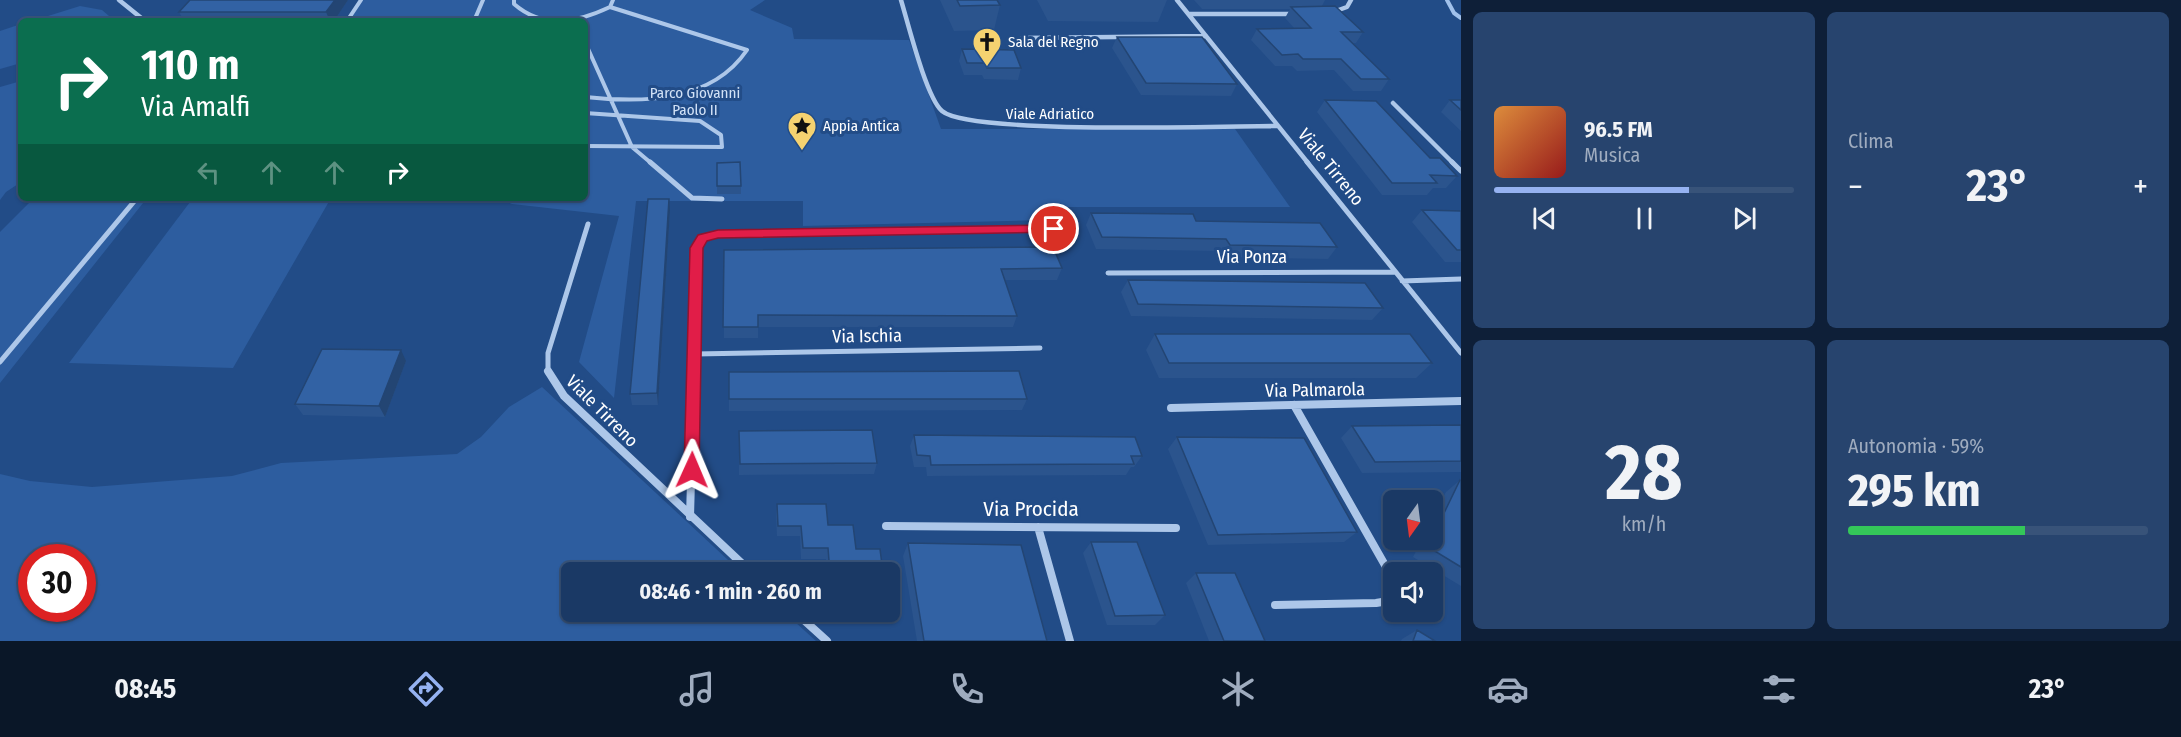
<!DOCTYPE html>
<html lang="it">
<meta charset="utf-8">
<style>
:root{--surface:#1a3965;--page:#27446e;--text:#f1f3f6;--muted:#9facbf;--line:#385379;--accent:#95b2f1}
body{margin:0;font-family:"Fira Sans Condensed",sans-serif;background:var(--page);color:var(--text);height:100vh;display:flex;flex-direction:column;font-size:22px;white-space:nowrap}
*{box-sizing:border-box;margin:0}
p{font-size:20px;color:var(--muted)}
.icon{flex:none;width:33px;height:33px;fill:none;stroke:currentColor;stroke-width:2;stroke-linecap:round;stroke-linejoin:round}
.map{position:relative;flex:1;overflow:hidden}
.side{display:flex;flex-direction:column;gap:12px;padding:12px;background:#0e1f38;width:720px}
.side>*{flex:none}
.top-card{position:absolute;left:18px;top:18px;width:570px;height:183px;border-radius:9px;box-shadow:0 2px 4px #0004,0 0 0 2px var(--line);background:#0b6e4f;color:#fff;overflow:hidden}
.needle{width:39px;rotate:194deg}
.tools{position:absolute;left:1383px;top:490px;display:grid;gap:12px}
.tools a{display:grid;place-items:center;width:60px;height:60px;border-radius:9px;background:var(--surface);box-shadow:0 2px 4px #0004,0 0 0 2px var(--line);font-size:30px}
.speed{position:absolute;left:18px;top:544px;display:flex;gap:12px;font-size:30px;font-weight:700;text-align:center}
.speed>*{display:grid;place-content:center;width:78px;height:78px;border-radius:50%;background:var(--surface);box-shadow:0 2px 4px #0004,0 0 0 2px var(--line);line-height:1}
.speed .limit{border:9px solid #d22;background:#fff;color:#111}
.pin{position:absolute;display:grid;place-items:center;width:51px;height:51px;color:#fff;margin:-26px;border:3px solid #fff;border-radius:50%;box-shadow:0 2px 6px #0007}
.me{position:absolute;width:66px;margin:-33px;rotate:1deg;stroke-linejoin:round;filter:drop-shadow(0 0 4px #0008)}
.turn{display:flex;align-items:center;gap:21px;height:126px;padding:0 24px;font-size:27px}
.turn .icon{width:78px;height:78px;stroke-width:2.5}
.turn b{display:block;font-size:42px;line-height:51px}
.lanes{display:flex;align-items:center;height:57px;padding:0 24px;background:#0003;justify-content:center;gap:30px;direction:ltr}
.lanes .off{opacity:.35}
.big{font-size:45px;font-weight:700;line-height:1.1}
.side .tile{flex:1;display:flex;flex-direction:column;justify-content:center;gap:9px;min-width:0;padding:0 21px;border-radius:9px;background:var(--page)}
.side .dial{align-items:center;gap:0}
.dial b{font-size:78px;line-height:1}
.song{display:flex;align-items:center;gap:18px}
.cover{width:72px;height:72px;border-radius:9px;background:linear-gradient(135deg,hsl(30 70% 55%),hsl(0 70% 35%))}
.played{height:6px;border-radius:3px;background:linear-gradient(90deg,var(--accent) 65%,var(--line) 65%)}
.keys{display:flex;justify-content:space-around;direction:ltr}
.heat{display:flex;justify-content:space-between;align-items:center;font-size:33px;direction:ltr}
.charge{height:9px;border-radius:4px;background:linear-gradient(90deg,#34c759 59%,var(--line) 0)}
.side .tiles{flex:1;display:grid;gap:12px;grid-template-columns:repeat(2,1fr)}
.trip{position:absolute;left:561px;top:562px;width:339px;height:60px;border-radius:9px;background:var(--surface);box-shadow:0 2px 4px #0004,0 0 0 2px var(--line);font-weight:700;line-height:60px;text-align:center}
.tabs{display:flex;height:96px;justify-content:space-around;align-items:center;background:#0a1728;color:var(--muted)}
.tabs .icon{width:42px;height:42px}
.tabs .selected{color:var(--accent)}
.tabs b{font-size:27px;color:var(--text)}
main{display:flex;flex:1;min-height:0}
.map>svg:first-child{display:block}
</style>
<main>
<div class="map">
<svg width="1461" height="641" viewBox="0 0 1461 641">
<rect width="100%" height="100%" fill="#224c87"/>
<path fill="#2d5d9f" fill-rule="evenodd" d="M361 0H765L750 10 792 28 794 39 909 40 941 129H1235L1290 207H1040L1043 220 803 226V201H636L614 398 579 362 619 216 512 204 498 198H585V21H347Z
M80 6 102 10 109 16V21H32Z
M21 24V63L0 69V31Z
M21 81V182L6 192 0 200V87Z
M34 198H147L0 383V232Z
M193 198H331L233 368 69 363Z
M542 387 742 573H572V612H784L816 641H0V474L30 481 92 487 232 476 281 463 457 454 481 437 509 407ZM32 558H82V609H32Z"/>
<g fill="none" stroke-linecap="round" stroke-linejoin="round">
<path stroke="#a1c1eb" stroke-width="4" d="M1447 0 1454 13 1461 18"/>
<path stroke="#adc7e9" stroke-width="4" d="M514 0V4C544 30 578 22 610 7L613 0
M347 21 361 0
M474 21 483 0
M585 42 632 147 651 163
M585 97C642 103 711 103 747 50L610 7
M585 113 700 121 721 135 722 147 585 146"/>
<path stroke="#adc7e9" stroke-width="5" d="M650 162 692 198 722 199
M0 362 137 198"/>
<path stroke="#adc7e9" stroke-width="4.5" d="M119 0 145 21
M901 0C908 23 926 97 942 111 970 135 1226 126 1278 126
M1177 0 1308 163
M1333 12 1347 7 1351 0
M1189 14H1293
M1022 38 1206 36
M1393 103 1453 163"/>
<path stroke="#adc7e9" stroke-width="5" d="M1307 162 1461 353
M1452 162 1461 171
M1108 273 1395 272
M1402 281 1461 279
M695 354 1040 348
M548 373V353L588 224
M694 373 697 248 700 240 719 234 1055 229"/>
<path stroke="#adc7e9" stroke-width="8" d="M548 371 564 396 752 573
M1294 405 1394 581
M1171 408 1461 401
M690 517 694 371
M886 526 1176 528
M1038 527 1070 641
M1275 605 1376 603 1388 601 1394 595
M795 612 827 641"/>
</g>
<path fill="#2b548d" d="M190 0H348L334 21H184L179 12Z
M940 0H997L1000 5 994 30 954 31Z
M1037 0H1167L1158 22 1048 21Z
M1194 0H1325L1322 6 1363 32 1356 43H1353L1389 79 1381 91H1353L1334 70 1297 71 1292 66H1275L1251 40 1257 29 1294 28 1285 18 1290 9H1202Z
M1117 37 1237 84 1231 96 1141 95 1112 48Z
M962 49 1021 68 1018 80 984 79 982 75H964L959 61Z
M1325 100 1430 158 1457 176 1446 188H1433L1427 195H1382L1317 112Z
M1450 100H1461V131L1441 112Z
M717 163 741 186V194H717Z
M1422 210 1461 211V262H1445L1412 222Z
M670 211 658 405H632L630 394Z
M1091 213 1196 221 1337 247 1328 259 1222 257 1219 251 1096 249 1086 225Z
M724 250 1062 268 1057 280H1005L1017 316 1013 327H758V338H724Z
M1128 280 1383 308 1372 320 1131 316 1121 292Z
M1155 334 1432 363 1416 378H1159L1146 350Z
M406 361 385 417 303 415 295 404Z
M729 372 1027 399 1022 410 729 411Z
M1461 425V472L1362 473 1341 438 1352 426Z
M739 431 877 463 874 474 739 475Z
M914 435 1142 456 1134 467H1131L1126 475 927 476 926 467H914L910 446Z
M1177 437 1357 532 1344 542 1208 545 1168 449Z
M1460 480 1461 481V586L1413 557 1422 540H1432V518L1446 492Z
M777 504 828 525 883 573H827L826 559H801L800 536H777L776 515Z
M1091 542 1165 615 1155 625H1107L1083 553Z
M908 543 1047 641H917L903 556Z
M1196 573 1265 641H1209L1186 583Z
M1417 630 1435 641H1401L1402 639Z"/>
<path fill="#234573" d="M335 0H348L334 21H330L326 12Z
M669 199 670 211 658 405 657 393Z
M401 350 406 361 385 417 379 406Z"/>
<path fill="#3262a4" stroke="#234573" stroke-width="1.5" d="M190 0H335L326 12H179Z
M957 0H997L1000 5 960 6Z
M1335 6 1363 32H1341L1389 79H1361L1341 59H1303L1298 54 1282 55 1257 29 1311 28 1291 7Z
M1117 37H1202L1237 84 1146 83Z
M962 49 1014 50 1021 68H987L985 63H967Z
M1325 100 1376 101 1430 158H1440L1457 176 1430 175 1437 183H1392Z
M1450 100H1461V110Z
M740 162 741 186H717V163Z
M648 199H669L657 393 630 394Z
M1422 210 1461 211V250H1457Z
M1091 213 1193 214 1196 221 1320 223 1337 247 1230 245 1226 239 1102 237Z
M1053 247 1062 268 1001 269 1017 316 758 315V327H723L724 250Z
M1128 280 1365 283 1383 308 1138 304Z
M1155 334H1410L1432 363H1169Z
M322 349 401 350 379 406 295 404Z
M1019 371 1027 399H729V372Z
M1461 425V461L1375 462 1352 426Z
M872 430 877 463 740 464 739 431Z
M914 435 1135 437 1142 456H1131L1134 464 931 465 930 456 917 455Z
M1177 437 1304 438 1357 532 1218 535Z
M1460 480 1461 481V567L1428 547 1431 540H1432V538Z
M777 504H826L828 525H853L856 549H880L883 573H830L828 548H803L801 526H778Z
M1091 542H1137L1165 615 1115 616Z
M908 543 1021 545 1047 641H924Z
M1196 573H1235L1265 641H1224Z
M1417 630 1435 641H1413Z"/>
<path fill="#e11d48" stroke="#92132f" stroke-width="1.5" d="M1054 225 1059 226V232L718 238 707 241 703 248 699 470 697 475H686L684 470 690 248 698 235 718 230Z"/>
<defs>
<g id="church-pin" transform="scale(1.5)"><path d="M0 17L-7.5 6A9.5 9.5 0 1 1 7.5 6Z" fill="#f5d270" stroke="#224c87"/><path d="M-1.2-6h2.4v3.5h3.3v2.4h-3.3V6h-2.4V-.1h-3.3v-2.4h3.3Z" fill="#111"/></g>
<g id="sight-pin" transform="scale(1.5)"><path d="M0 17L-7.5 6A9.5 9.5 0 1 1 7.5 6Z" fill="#f5d270" stroke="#224c87"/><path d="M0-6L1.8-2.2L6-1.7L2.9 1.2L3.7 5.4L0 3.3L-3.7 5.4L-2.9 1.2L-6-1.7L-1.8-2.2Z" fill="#111"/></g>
</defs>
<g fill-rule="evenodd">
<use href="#church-pin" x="987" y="42"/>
<use href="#sight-pin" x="802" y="126"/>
</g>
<g text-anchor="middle" stroke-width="6" stroke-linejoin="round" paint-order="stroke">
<g font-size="15" fill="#fff" stroke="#224c87" text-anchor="start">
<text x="1008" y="47">Sala del Regno</text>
<text x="823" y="131">Appia Antica</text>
</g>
<g font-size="15" fill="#d2e2f7" stroke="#224c87">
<text x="695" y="98">Parco Giovanni<tspan x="695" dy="17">Paolo II</tspan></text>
</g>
<g font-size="15" fill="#fff" stroke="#224c87">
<text x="1050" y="119">Viale Adriatico</text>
</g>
<g font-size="18" fill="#fff" stroke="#224c87">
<text transform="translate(1331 167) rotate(51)" y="6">Viale Tirreno</text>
<text x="1252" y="263">Via Ponza</text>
<text transform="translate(867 336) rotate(-1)" y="6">Via Ischia</text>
<text transform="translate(1315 390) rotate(-1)" y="6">Via Palmarola</text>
<text transform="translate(602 411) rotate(45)" y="6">Viale Tirreno</text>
</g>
<g font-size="21" fill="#fff" stroke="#224c87">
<text x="1031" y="516">Via Procida</text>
</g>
</g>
</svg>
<div class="tools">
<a><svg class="needle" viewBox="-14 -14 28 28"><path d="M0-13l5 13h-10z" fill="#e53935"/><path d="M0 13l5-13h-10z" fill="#9facbf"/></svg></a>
<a><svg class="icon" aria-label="sound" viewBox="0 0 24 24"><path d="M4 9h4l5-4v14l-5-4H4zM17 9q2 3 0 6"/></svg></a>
</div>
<div class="speed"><div class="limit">30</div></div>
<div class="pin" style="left:1054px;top:229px;background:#d93025"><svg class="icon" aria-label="arrive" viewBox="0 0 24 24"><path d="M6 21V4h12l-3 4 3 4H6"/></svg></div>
<svg class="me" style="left:692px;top:470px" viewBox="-20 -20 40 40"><path d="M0-17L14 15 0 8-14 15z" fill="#e11d48" stroke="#fff" stroke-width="4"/></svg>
<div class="trip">08:46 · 1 min · 260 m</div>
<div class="top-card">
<div class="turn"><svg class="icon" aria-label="right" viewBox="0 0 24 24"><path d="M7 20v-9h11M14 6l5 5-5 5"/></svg><div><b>110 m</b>Via Amalfi</div></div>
<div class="lanes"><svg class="icon off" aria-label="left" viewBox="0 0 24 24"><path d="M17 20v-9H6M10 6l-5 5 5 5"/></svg><svg class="icon off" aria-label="ahead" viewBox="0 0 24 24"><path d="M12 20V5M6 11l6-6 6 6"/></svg><svg class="icon off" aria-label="ahead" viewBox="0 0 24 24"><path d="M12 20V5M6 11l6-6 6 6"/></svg><svg class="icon" aria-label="right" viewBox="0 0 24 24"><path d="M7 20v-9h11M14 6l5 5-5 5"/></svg></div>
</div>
</div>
<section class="side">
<div class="tiles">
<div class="tile">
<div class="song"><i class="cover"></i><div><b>96.5 FM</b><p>Musica</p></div></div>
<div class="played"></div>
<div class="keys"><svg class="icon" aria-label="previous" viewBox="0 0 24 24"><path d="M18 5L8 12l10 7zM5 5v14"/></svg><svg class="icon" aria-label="pause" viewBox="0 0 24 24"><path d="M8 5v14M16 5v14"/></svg><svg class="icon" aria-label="next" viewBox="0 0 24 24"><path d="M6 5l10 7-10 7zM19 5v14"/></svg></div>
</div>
<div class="tile"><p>Clima</p>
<div class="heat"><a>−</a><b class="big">23°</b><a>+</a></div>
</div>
<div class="tile dial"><b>28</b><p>km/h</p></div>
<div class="tile"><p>Autonomia · 59%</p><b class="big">295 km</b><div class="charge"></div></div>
</div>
</section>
</main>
<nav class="tabs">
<b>08:45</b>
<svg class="icon selected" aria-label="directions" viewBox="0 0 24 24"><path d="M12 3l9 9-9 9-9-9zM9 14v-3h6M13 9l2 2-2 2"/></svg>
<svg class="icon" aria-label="music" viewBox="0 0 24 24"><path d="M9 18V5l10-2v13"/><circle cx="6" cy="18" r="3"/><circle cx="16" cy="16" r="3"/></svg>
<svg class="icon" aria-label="phone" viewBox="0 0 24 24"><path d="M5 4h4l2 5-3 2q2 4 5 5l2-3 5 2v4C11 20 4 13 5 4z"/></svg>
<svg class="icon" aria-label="climate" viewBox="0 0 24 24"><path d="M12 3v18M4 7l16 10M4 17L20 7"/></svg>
<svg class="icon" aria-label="car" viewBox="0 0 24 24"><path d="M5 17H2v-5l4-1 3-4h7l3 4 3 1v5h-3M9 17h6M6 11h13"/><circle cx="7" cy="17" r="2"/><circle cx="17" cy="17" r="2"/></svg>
<svg class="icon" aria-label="filters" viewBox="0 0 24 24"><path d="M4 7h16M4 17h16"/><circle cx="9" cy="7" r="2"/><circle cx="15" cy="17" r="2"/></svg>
<b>23°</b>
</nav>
